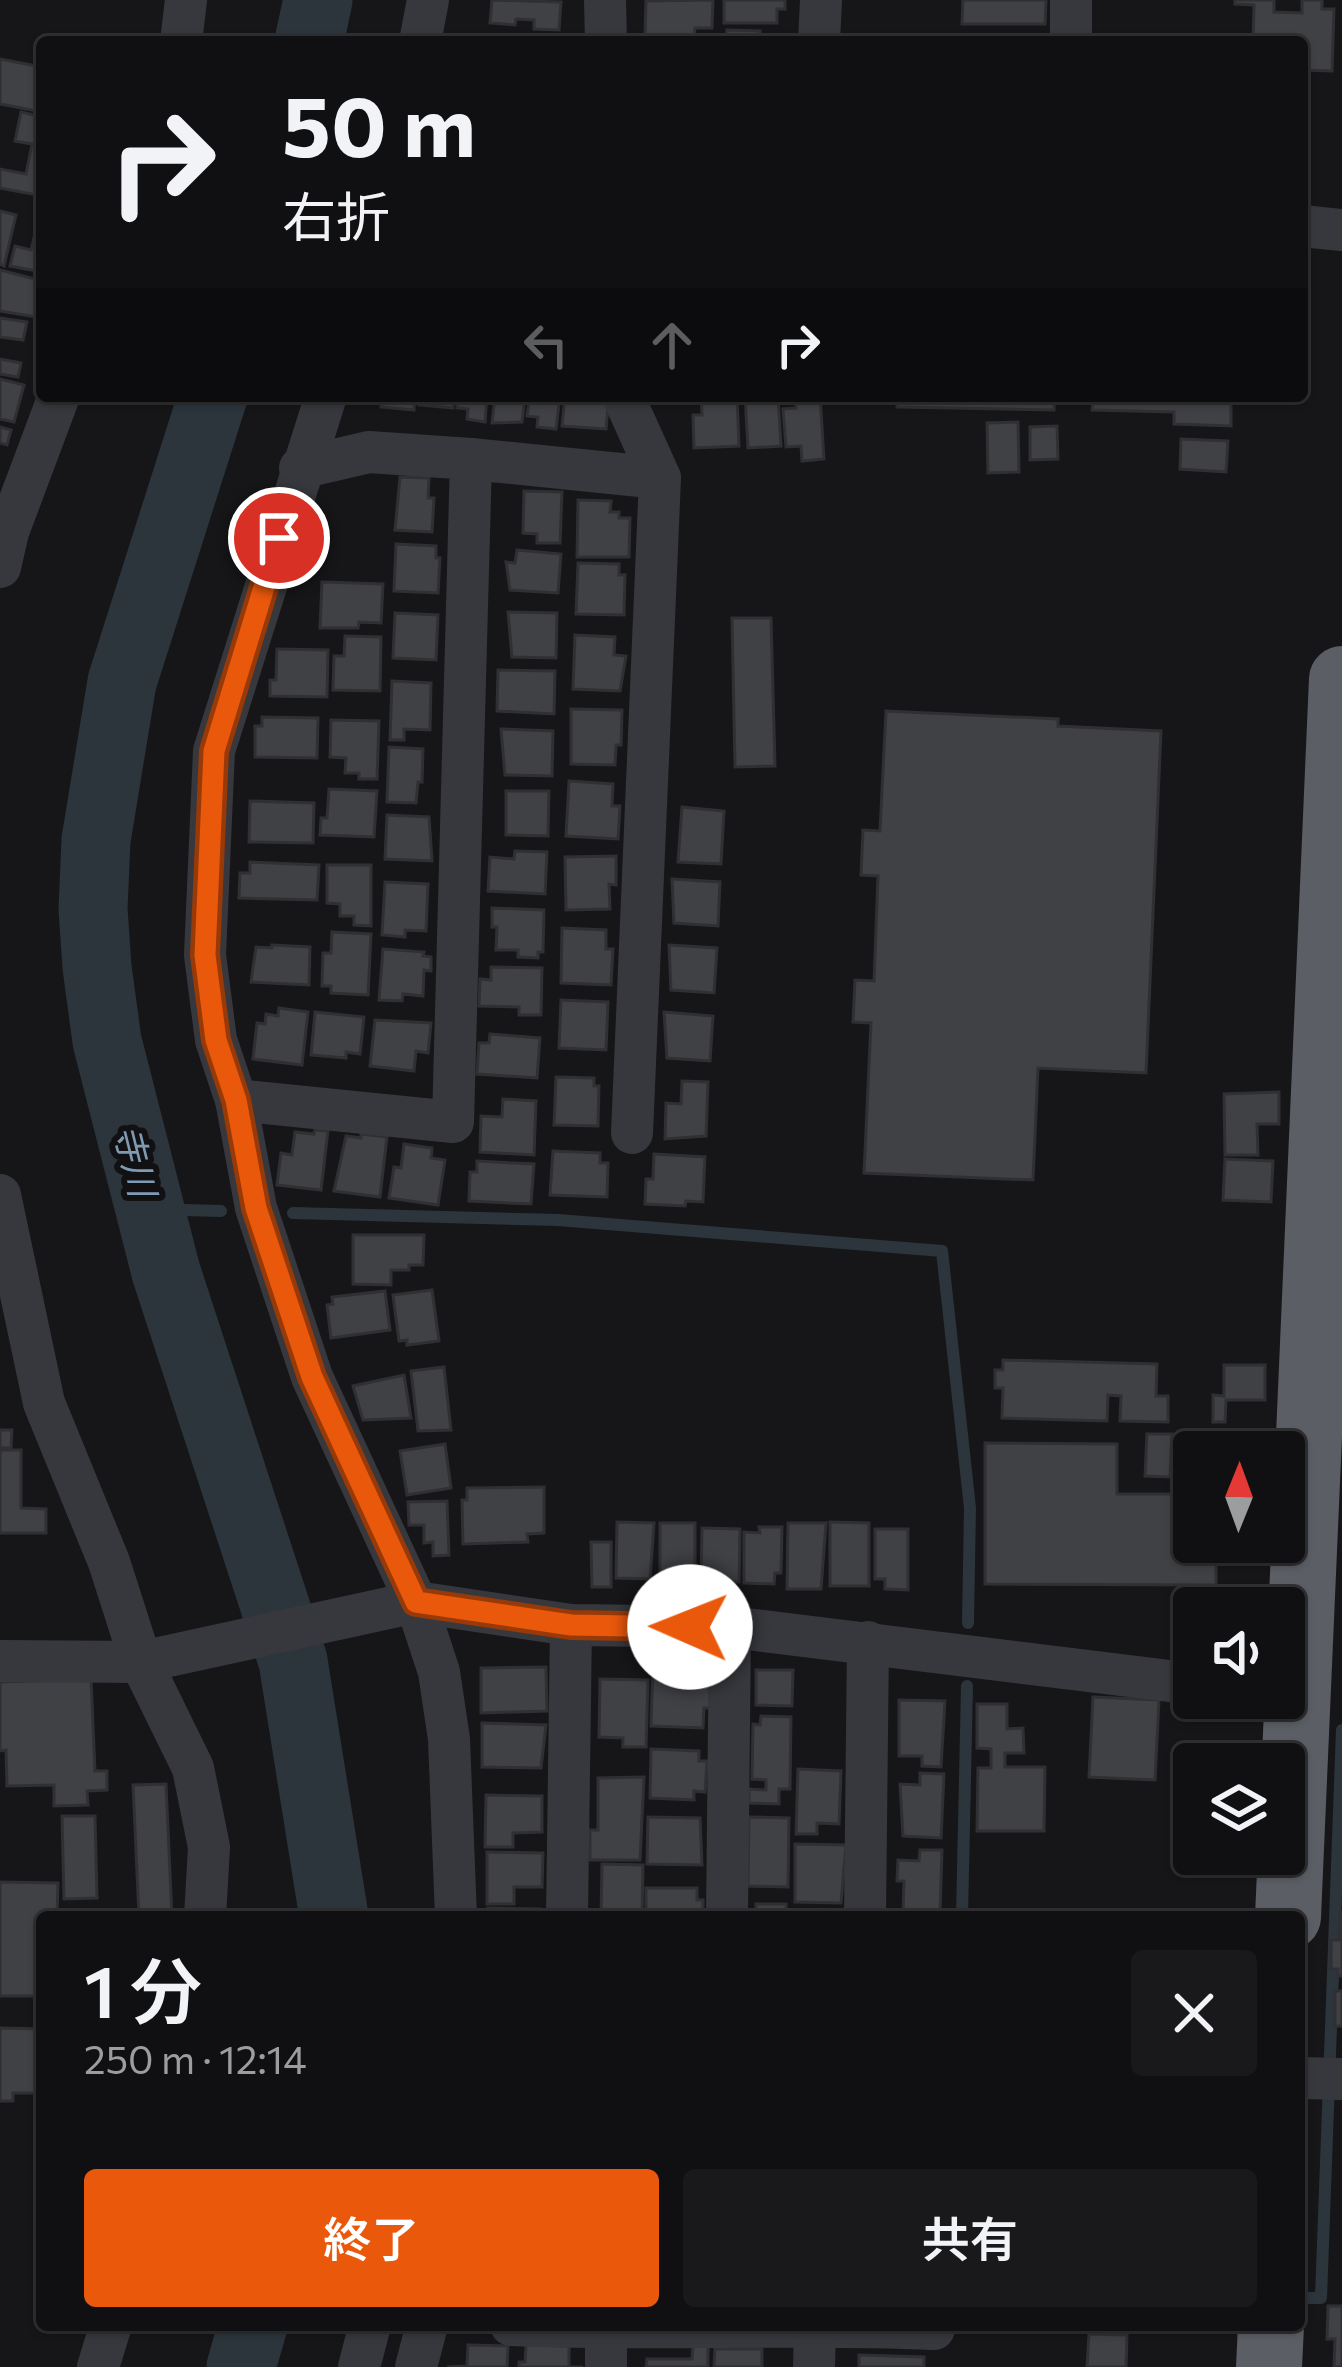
<!DOCTYPE html>
<html lang="ja">
<head>
<meta charset="utf-8">
<style>
  body { margin:0; font-family:Commissioner,"Noto Sans JP",sans-serif; background:#19191b; color:#f1f3f6; height:100vh; display:flex; flex-direction:column; font-size:45px; white-space:nowrap }
  * { box-sizing:border-box; margin:0 }
  p { font-size:39px; color:#9c9d9f }
  .icon { flex:none; width:66px; height:66px; fill:none; stroke:currentColor; stroke-width:2; stroke-linecap:round; stroke-linejoin:round }
  .map { position:relative; flex:1; overflow:hidden }
  .details { position:absolute; left:36px; top:1911px; width:1269px; height:420px; display:flex; flex-direction:column; background:#101012; border-radius:12px; box-shadow:0 3px 9px #0004,0 0 0 3px #303032 }
  .details>* { flex:none }
  .guide { position:absolute; left:36px; top:36px; width:1272px; height:366px; border-radius:12px; box-shadow:0 3px 9px #0004,0 0 0 3px #303032; background:#101012; color:#f1f3f6; overflow:hidden }
  .needle { width:78px; rotate:1deg }
  .controls { position:absolute; left:1173px; top:1431px; display:grid; gap:24px }
  .controls a { display:grid; place-items:center; width:132px; height:132px; border-radius:12px; background:#101012; box-shadow:0 3px 9px #0004,0 0 0 3px #303032; font-size:60px }
  .pin { position:absolute; display:grid; place-items:center; width:102px; height:102px; color:#fff; margin:-51px; border:6px solid #fff; border-radius:50%; box-shadow:0 3px 12px #0007 }
  .me { position:absolute; width:132px; margin:-66px; rotate:271deg; stroke-linejoin:round; filter:drop-shadow(0 0 9px #0008) }
  .turn { display:flex; align-items:center; gap:42px; height:252px; padding:0 48px; font-size:54px }
  .turn .icon { width:156px; height:156px; stroke-width:2.5 }
  .turn b { display:block; font-size:84px; line-height:102px }
  .lanes { display:flex; align-items:center; height:114px; padding:0 48px; background:#0003; justify-content:center; gap:60px; direction:ltr }
  .lanes .off { opacity:.35 }
  .round { display:grid; place-items:center; flex:none; width:126px; height:126px; border-radius:12px; background:#19191b }
  .summary { display:flex; align-items:center; justify-content:space-between; height:204px; padding:0 48px }
  h1 { font-size:72px; font-weight:600; line-height:90px }
  .action { display:flex; gap:24px; margin-top:auto; padding:24px 48px }
  .action a { flex:1; height:138px; border-radius:12px; background:#ea580c; color:#fff; font-size:48px; font-weight:600; line-height:138px; text-align:center }
  .action a+a { background:#19191b; color:#f1f3f6 }
  .map>svg:first-child { display:block }
  .lines { fill:none; stroke-linecap:round; stroke-linejoin:round }
  .stream { stroke:#2c353c; stroke-width:12 }
  .river { stroke:#2c353c; stroke-width:69 }
  .building { fill:#404145; stroke:#303034; stroke-width:3 }
  .minor { stroke:#37383d; stroke-width:42 }
  .trunk { stroke:#5b5e65; stroke-width:66 }
  .route-casing { stroke:#983908; stroke-width:30 }
  .route { stroke:#ea580c; stroke-width:21 }
  .labels { text-anchor:middle; dominant-baseline:central; stroke-width:12; stroke-linejoin:round; paint-order:stroke }
  .water-label { font-size:36px; font-style:italic; fill:#7f9bb3; stroke:#111113 }
</style>
</head>
<body>
<div class="map">
<svg width="1342" height="2367" viewBox="0 0 1342 2367">
  <rect width="100%" height="100%" fill="#161618"/>
  <g class="lines">
    <g class="stream">
      <path d="M148,1209L221,1211"/>
      <path d="M293,1213L558,1220L942,1251L970,1508L968,1623"/>
      <path d="M962,1917L967,1686"/>
      <path d="M1309,2298H1321L1342,1730"/>
    </g>
    <g class="river">
      <path d="M309,42L318,0"/>
      <path d="M213,396L122,682L96,840L93,909L97,967L107,1041L166,1272L293,1661L334,1917"/>
      <path d="M241,2367L253,2325"/>
    </g>
  </g>
  <g class="building">
    <path d="M492,0L561,2L559,30L534,29V20L516,19L515,25L490,23Z"/>
    <path d="M713,0L712,28H695L694,38L645,36L646,1Z"/>
    <path d="M724,0H785V9H777V23H724Z"/>
    <path d="M963,0H1046L1045,24H962Z"/>
    <path d="M1235,0H1274V12L1302,13V0H1322V9H1334L1332,71L1302,70V42H1253L1254,5L1235,4Z"/>
    <path d="M727,30L760,31V42H727Z"/>
    <path d="M0,59L42,67V112L0,104Z"/>
    <path d="M21,112L42,117V196L0,188V169L26,174L32,144L15,141Z"/>
    <path d="M0,211L16,215L4,266L0,264Z"/>
    <path d="M37,225L42,226V272L10,266L15,246L31,250Z"/>
    <path d="M0,270L42,281V318L0,311Z"/>
    <path d="M0,318L27,322L23,340L0,337Z"/>
    <path d="M0,359L21,363L18,377L0,374Z"/>
    <path d="M0,379L24,385L14,422L0,419Z"/>
    <path d="M382,396H415L414,410L381,407Z"/>
    <path d="M419,396H454L453,408L419,405Z"/>
    <path d="M458,396H487L485,422L467,419L468,409L457,408Z"/>
    <path d="M495,396H525L522,422L492,423Z"/>
    <path d="M530,396H560L556,429L537,427L538,417L527,416Z"/>
    <path d="M565,396H609L606,429L562,426Z"/>
    <path d="M701,396H737L739,446L694,448L693,415H702Z"/>
    <path d="M745,396H778L781,446L748,448Z"/>
    <path d="M795,396H820L824,459L802,461L801,446L786,447L783,409L796,408Z"/>
    <path d="M897,396H1054V410L897,407Z"/>
    <path d="M1093,396H1231V426L1174,424V412L1092,410Z"/>
    <path d="M1018,422L1019,472L988,473L987,423Z"/>
    <path d="M1057,426L1058,459L1030,460V427Z"/>
    <path d="M0,427L11,430L7,445L0,443Z"/>
    <path d="M1181,439L1228,441L1226,472L1180,469Z"/>
    <path d="M400,477L429,478L428,498H434L432,532L395,530Z"/>
    <path d="M524,491L562,492L560,543H537V534L523,533Z"/>
    <path d="M578,500L611,501L610,512H619V518H630L629,557H577Z"/>
    <path d="M396,544L436,546V558H440L438,593L394,591Z"/>
    <path d="M517,550L561,554L558,593L510,590L506,562L515,563Z"/>
    <path d="M578,563L619,564V575H625L624,615L576,614Z"/>
    <path d="M322,582L383,584L381,623L359,622L358,628H320Z"/>
    <path d="M508,612L557,613L556,658L512,657Z"/>
    <path d="M395,613L438,615L436,660L393,658Z"/>
    <path d="M732,618H771L775,766L735,767Z"/>
    <path d="M575,635L615,637L614,655L626,656L620,691L573,689Z"/>
    <path d="M345,636L381,637L380,691L333,690L334,656H344Z"/>
    <path d="M277,649L328,650L327,697L270,696V680H276Z"/>
    <path d="M498,670L555,671L554,714L497,711Z"/>
    <path d="M392,681L431,683L430,730L404,729V740H390Z"/>
    <path d="M571,709L622,710L621,745H616L615,765L571,764Z"/>
    <path d="M886,711L1058,719V726L1161,731L1146,1073L1038,1068L1033,1180L864,1173L871,1023L853,1022L855,980L874,981L878,876L861,875L863,830L880,831Z"/>
    <path d="M262,717L318,718L317,758L255,757V726H262Z"/>
    <path d="M331,720L379,721L377,779H359V773H345L346,758L330,757Z"/>
    <path d="M501,729L553,731L552,776L505,775Z"/>
    <path d="M389,747L423,749L422,782H418L416,803L387,802Z"/>
    <path d="M569,781L613,784L612,806H620L618,839L566,836Z"/>
    <path d="M329,789L377,791L374,837L320,835L321,818H327Z"/>
    <path d="M506,791H549L548,836L506,835Z"/>
    <path d="M250,801L314,803L313,843L249,842Z"/>
    <path d="M682,807L724,811L721,864L678,862Z"/>
    <path d="M387,815L429,817L432,861L385,859Z"/>
    <path d="M515,851L547,852L545,894L488,891L490,857L514,859Z"/>
    <path d="M616,856V885L609,884L610,909L566,910L565,857Z"/>
    <path d="M250,862L319,865L317,900L239,898L240,873H250Z"/>
    <path d="M327,865H371V926L354,925V916H340V904L327,903Z"/>
    <path d="M672,879L720,882L718,926L674,923Z"/>
    <path d="M385,882L428,884L426,931L405,930V937L382,935Z"/>
    <path d="M492,908L544,910L543,952H538V958L518,957V950H496L497,927H492Z"/>
    <path d="M562,928L606,930V949H613L611,985L561,983Z"/>
    <path d="M332,932L371,934L368,995L331,993V986H322L323,953H331Z"/>
    <path d="M272,945L310,947L309,985L251,982L256,947L272,948Z"/>
    <path d="M669,945L717,948L714,993L671,990Z"/>
    <path d="M383,949L424,952L423,956L431,957V971L424,970L423,996L403,994L402,1001L379,1000Z"/>
    <path d="M491,967L542,968L541,1015H519V1007L479,1006L480,979L491,980Z"/>
    <path d="M561,1000L608,1002L606,1050L559,1048Z"/>
    <path d="M279,1008L308,1012L302,1065L253,1059L257,1023L265,1024L266,1014L278,1016Z"/>
    <path d="M315,1012L364,1017L360,1054L346,1052V1058L311,1055Z"/>
    <path d="M664,1012L713,1016L710,1061L667,1058Z"/>
    <path d="M375,1020L431,1023L428,1053L416,1051L414,1071L370,1066Z"/>
    <path d="M490,1034L540,1038L537,1078L477,1074L479,1043H489Z"/>
    <path d="M556,1077L594,1078V1086H599L598,1126L554,1125Z"/>
    <path d="M682,1081L708,1082L706,1136L665,1139L666,1103L681,1104Z"/>
    <path d="M1279,1092V1124H1257L1258,1155H1225L1224,1094Z"/>
    <path d="M503,1099L536,1101L534,1155L480,1152L481,1116L502,1117Z"/>
    <path d="M315,1130L328,1131L321,1190L277,1185L281,1153L292,1155L295,1132L314,1134Z"/>
    <path d="M361,1134L387,1137L380,1197L334,1191L346,1136L361,1138Z"/>
    <path d="M404,1144L432,1148L431,1158L445,1160L438,1205L389,1198L394,1167L401,1168Z"/>
    <path d="M553,1151L600,1153V1163H608L607,1197L550,1195Z"/>
    <path d="M654,1154L705,1157L703,1202L686,1201L685,1206L645,1204L646,1179H653Z"/>
    <path d="M1225,1159L1273,1161L1271,1202L1223,1200Z"/>
    <path d="M477,1161L534,1164L531,1204L469,1201L470,1172H477Z"/>
    <path d="M353,1235H424L423,1265H409V1270H391V1285L353,1284Z"/>
    <path d="M432,1290L439,1341L407,1345V1340L399,1341L393,1295Z"/>
    <path d="M385,1291L390,1330L331,1338L327,1305L333,1304L332,1297Z"/>
    <path d="M1003,1360L1157,1364L1156,1396H1168V1422L1120,1421L1121,1396L1108,1395L1107,1421L1002,1418L1003,1388H995V1370H1003Z"/>
    <path d="M1224,1365H1265V1400H1226L1225,1422H1213V1395L1224,1396Z"/>
    <path d="M444,1367L451,1430L418,1431L411,1371Z"/>
    <path d="M404,1375L411,1418L363,1420L353,1386Z"/>
    <path d="M0,1430H12L11,1448H0Z"/>
    <path d="M1185,1433L1243,1434L1242,1452H1194V1480H1189L1190,1443H1185Z"/>
    <path d="M1147,1434H1172L1170,1477L1145,1476Z"/>
    <path d="M985,1443L1117,1444V1494H1194V1542H1235V1549H1216V1585L985,1584Z"/>
    <path d="M445,1444L451,1488L407,1495L400,1451Z"/>
    <path d="M0,1450H21V1508L46,1509V1533H0Z"/>
    <path d="M544,1487V1533L527,1534L528,1542L463,1544L462,1500H467V1488Z"/>
    <path d="M447,1501L449,1555L433,1556V1542L424,1543V1525H409L408,1502Z"/>
    <path d="M617,1522L654,1523L650,1579L616,1578Z"/>
    <path d="M830,1522L869,1523V1586H830Z"/>
    <rect x="660" y="1523" width="35" height="53"/>
    <path d="M788,1523H826L821,1589H787Z"/>
    <path d="M759,1527H782L781,1573H775L774,1584L744,1583V1532L760,1533Z"/>
    <path d="M702,1528L740,1529L739,1582L701,1581Z"/>
    <path d="M875,1529H908V1590L885,1589V1579H875Z"/>
    <path d="M591,1542H611V1587H592Z"/>
    <path d="M653,1666L704,1667L703,1684L710,1685V1708H704L703,1728L651,1726Z"/>
    <path d="M546,1667L547,1711L481,1713V1668Z"/>
    <path d="M756,1670H793L792,1706L756,1705Z"/>
    <path d="M91,1679L95,1771H107V1790L87,1791L88,1805L54,1806V1785L7,1786L6,1750L0,1751V1682Z"/>
    <path d="M600,1679L648,1680L646,1747H623V1738L599,1737Z"/>
    <path d="M1093,1697L1159,1700L1155,1780L1089,1777Z"/>
    <path d="M899,1700L945,1701L941,1767L922,1766V1756H899Z"/>
    <path d="M977,1704H1007V1729L1023,1728L1024,1753H1005V1767H1045L1044,1831H977L978,1768H991V1749L977,1748Z"/>
    <path d="M761,1716L791,1717L790,1789H779V1804L749,1803V1789L766,1790V1780L752,1779L753,1724L760,1725Z"/>
    <path d="M482,1723L546,1725L541,1768L482,1767Z"/>
    <path d="M651,1749L699,1751V1761H707L705,1792L694,1791V1800L650,1798Z"/>
    <path d="M798,1769L841,1771L839,1824L817,1823V1834H796Z"/>
    <path d="M920,1773L944,1774L941,1838L903,1836L900,1784L920,1785Z"/>
    <path d="M644,1777L640,1860H590V1830H598V1778Z"/>
    <path d="M166,1784L172,1917H139L133,1785Z"/>
    <path d="M486,1795L542,1796V1832L513,1833V1847H485Z"/>
    <path d="M62,1816H95L97,1898L64,1899Z"/>
    <path d="M648,1817L700,1818L702,1865L647,1864Z"/>
    <path d="M749,1817L789,1818L788,1887L748,1886Z"/>
    <path d="M795,1844L846,1845L841,1903L795,1902Z"/>
    <path d="M920,1850H942L940,1914L903,1913L904,1881H897L898,1860L919,1861Z"/>
    <path d="M487,1852L543,1853L542,1887H514V1904H487Z"/>
    <path d="M602,1864L643,1865L642,1917H601Z"/>
    <path d="M0,1882L58,1883L57,1917H42V1930H36V1969H42V1996H0Z"/>
    <path d="M646,1888H697V1900H703V1917H646Z"/>
    <rect x="756" y="1904" width="30" height="13"/>
    <path d="M488,1908L540,1909V1917H488Z"/>
    <path d="M1340,1912H1342V1976H1338V1969H1331V1940H1339Z"/>
    <rect x="1335" y="1991" width="7" height="35"/>
    <path d="M0,2028L42,2029V2093H13V2101H0Z"/>
    <path d="M1328,2306H1342V2367H1334L1335,2339H1327Z"/>
    <path d="M1089,2334L1127,2335L1126,2367H1087Z"/>
    <path d="M468,2345L508,2346L507,2367H447L467,2366Z"/>
    <path d="M526,2345L569,2346V2367H583H519V2362H525Z"/>
    <path d="M693,2346H708V2367H646L647,2359H692Z"/>
    <path d="M715,2349H762V2367H714Z"/>
    <path d="M859,2355L924,2357V2367H859Z"/>
  </g>
  <g class="lines">
    <g class="minor">
      <path d="M605,0L606,42"/>
      <path d="M181,42L186,0"/>
      <path d="M420,42L428,0"/>
      <path d="M819,42L821,0"/>
      <path d="M1071,42V0"/>
      <path d="M1302,226L1342,230"/>
      <path d="M326,396L214,751L205,955L216,1040L236,1100L256,1208L312,1377L416,1602L439,1672L449,1739L456,1917"/>
      <path d="M623,396L660,478L632,1133"/>
      <path d="M471,459L660,478"/>
      <path d="M0,567L8,532L59,396"/>
      <path d="M236,1100L453,1122L471,459L369,452L300,468"/>
      <path d="M0,1195L44,1403L109,1562L141,1662L193,1768L209,1847L205,1917"/>
      <path d="M0,1661L141,1662L416,1602L571,1625L730,1627L1194,1684"/>
      <path d="M567,1917L571,1625"/>
      <path d="M727,1917L730,1627"/>
      <path d="M865,1917L868,1642"/>
      <path d="M1299,2078L1342,2079"/>
      <path d="M511,2325C652,2331 793,2323 934,2329"/>
      <path d="M98,2367L111,2325"/>
      <path d="M359,2367L370,2325"/>
      <path d="M416,2367L427,2325"/>
      <path d="M606,2367V2330"/>
      <path d="M814,2367L815,2326"/>
    </g>
    <g class="trunk">
      <path d="M1288,1917L1342,679"/>
      <path d="M1269,2367L1271,2325"/>
    </g>
  </g>
  <g class="lines">
    <defs>
      <path id="route" d="M279,538L214,751L205,955L216,1040L236,1100L256,1208L312,1377L416,1602L571,1625L690,1627"/>
    </defs>
    <use href="#route" class="route-casing"/>
    <use href="#route" class="route"/>
  </g>
  <g class="labels">
    <g class="water-label">
      <text transform="translate(137 1160) rotate(76)">寺川</text>
    </g>
  </g>
</svg>
<div class="controls">
<a><svg class="needle" viewBox="-14 -14 28 28"><path d="M0-13l5 13h-10z" fill="#e53935"/><path d="M0 13l5-13h-10z" fill="#9c9d9f"/></svg></a>
<a><svg class="icon" aria-label="sound" viewBox="0 0 24 24"><path d="M4 9h4l5-4v14l-5-4H4zM17 9q2 3 0 6"/></svg></a>
<a><svg class="icon" aria-label="layers" viewBox="0 0 24 24"><path d="M12 4l9 5-9 5-9-5zM3 14l9 5 9-5"/></svg></a>
</div>
<div class="pin" style="left:279px;top:538px;background:#d93025"><svg class="icon" aria-label="arrive" viewBox="0 0 24 24"><path d="M6 21V4h12l-3 4 3 4H6"/></svg></div>
<svg class="me" style="left:690px;top:1627px" viewBox="-20 -20 40 40"><circle r="19" fill="#fff"/><path d="M0-13L10 11 0 6-10 11z" fill="#ea580c"/></svg>
<div class="guide">
<div class="turn"><svg class="icon" aria-label="right" viewBox="0 0 24 24"><path d="M7 20v-9h11M14 6l5 5-5 5"/></svg><div><b>50 m</b>右折</div></div>
<div class="lanes"><svg class="icon off" aria-label="left" viewBox="0 0 24 24"><path d="M17 20v-9H6M10 6l-5 5 5 5"/></svg><svg class="icon off" aria-label="ahead" viewBox="0 0 24 24"><path d="M12 20V5M6 11l6-6 6 6"/></svg><svg class="icon" aria-label="right" viewBox="0 0 24 24"><path d="M7 20v-9h11M14 6l5 5-5 5"/></svg></div>
</div>
<section class="details">
<div class="summary"><div><h1>1 分</h1><p>250 m · 12:14</p></div><a class="round"><svg class="icon" aria-label="close" viewBox="0 0 24 24"><path d="M6 6l12 12M18 6L6 18"/></svg></a></div>
<div class="action"><a>終了</a><a>共有</a></div>
</section>
</div>
</body>
</html>
